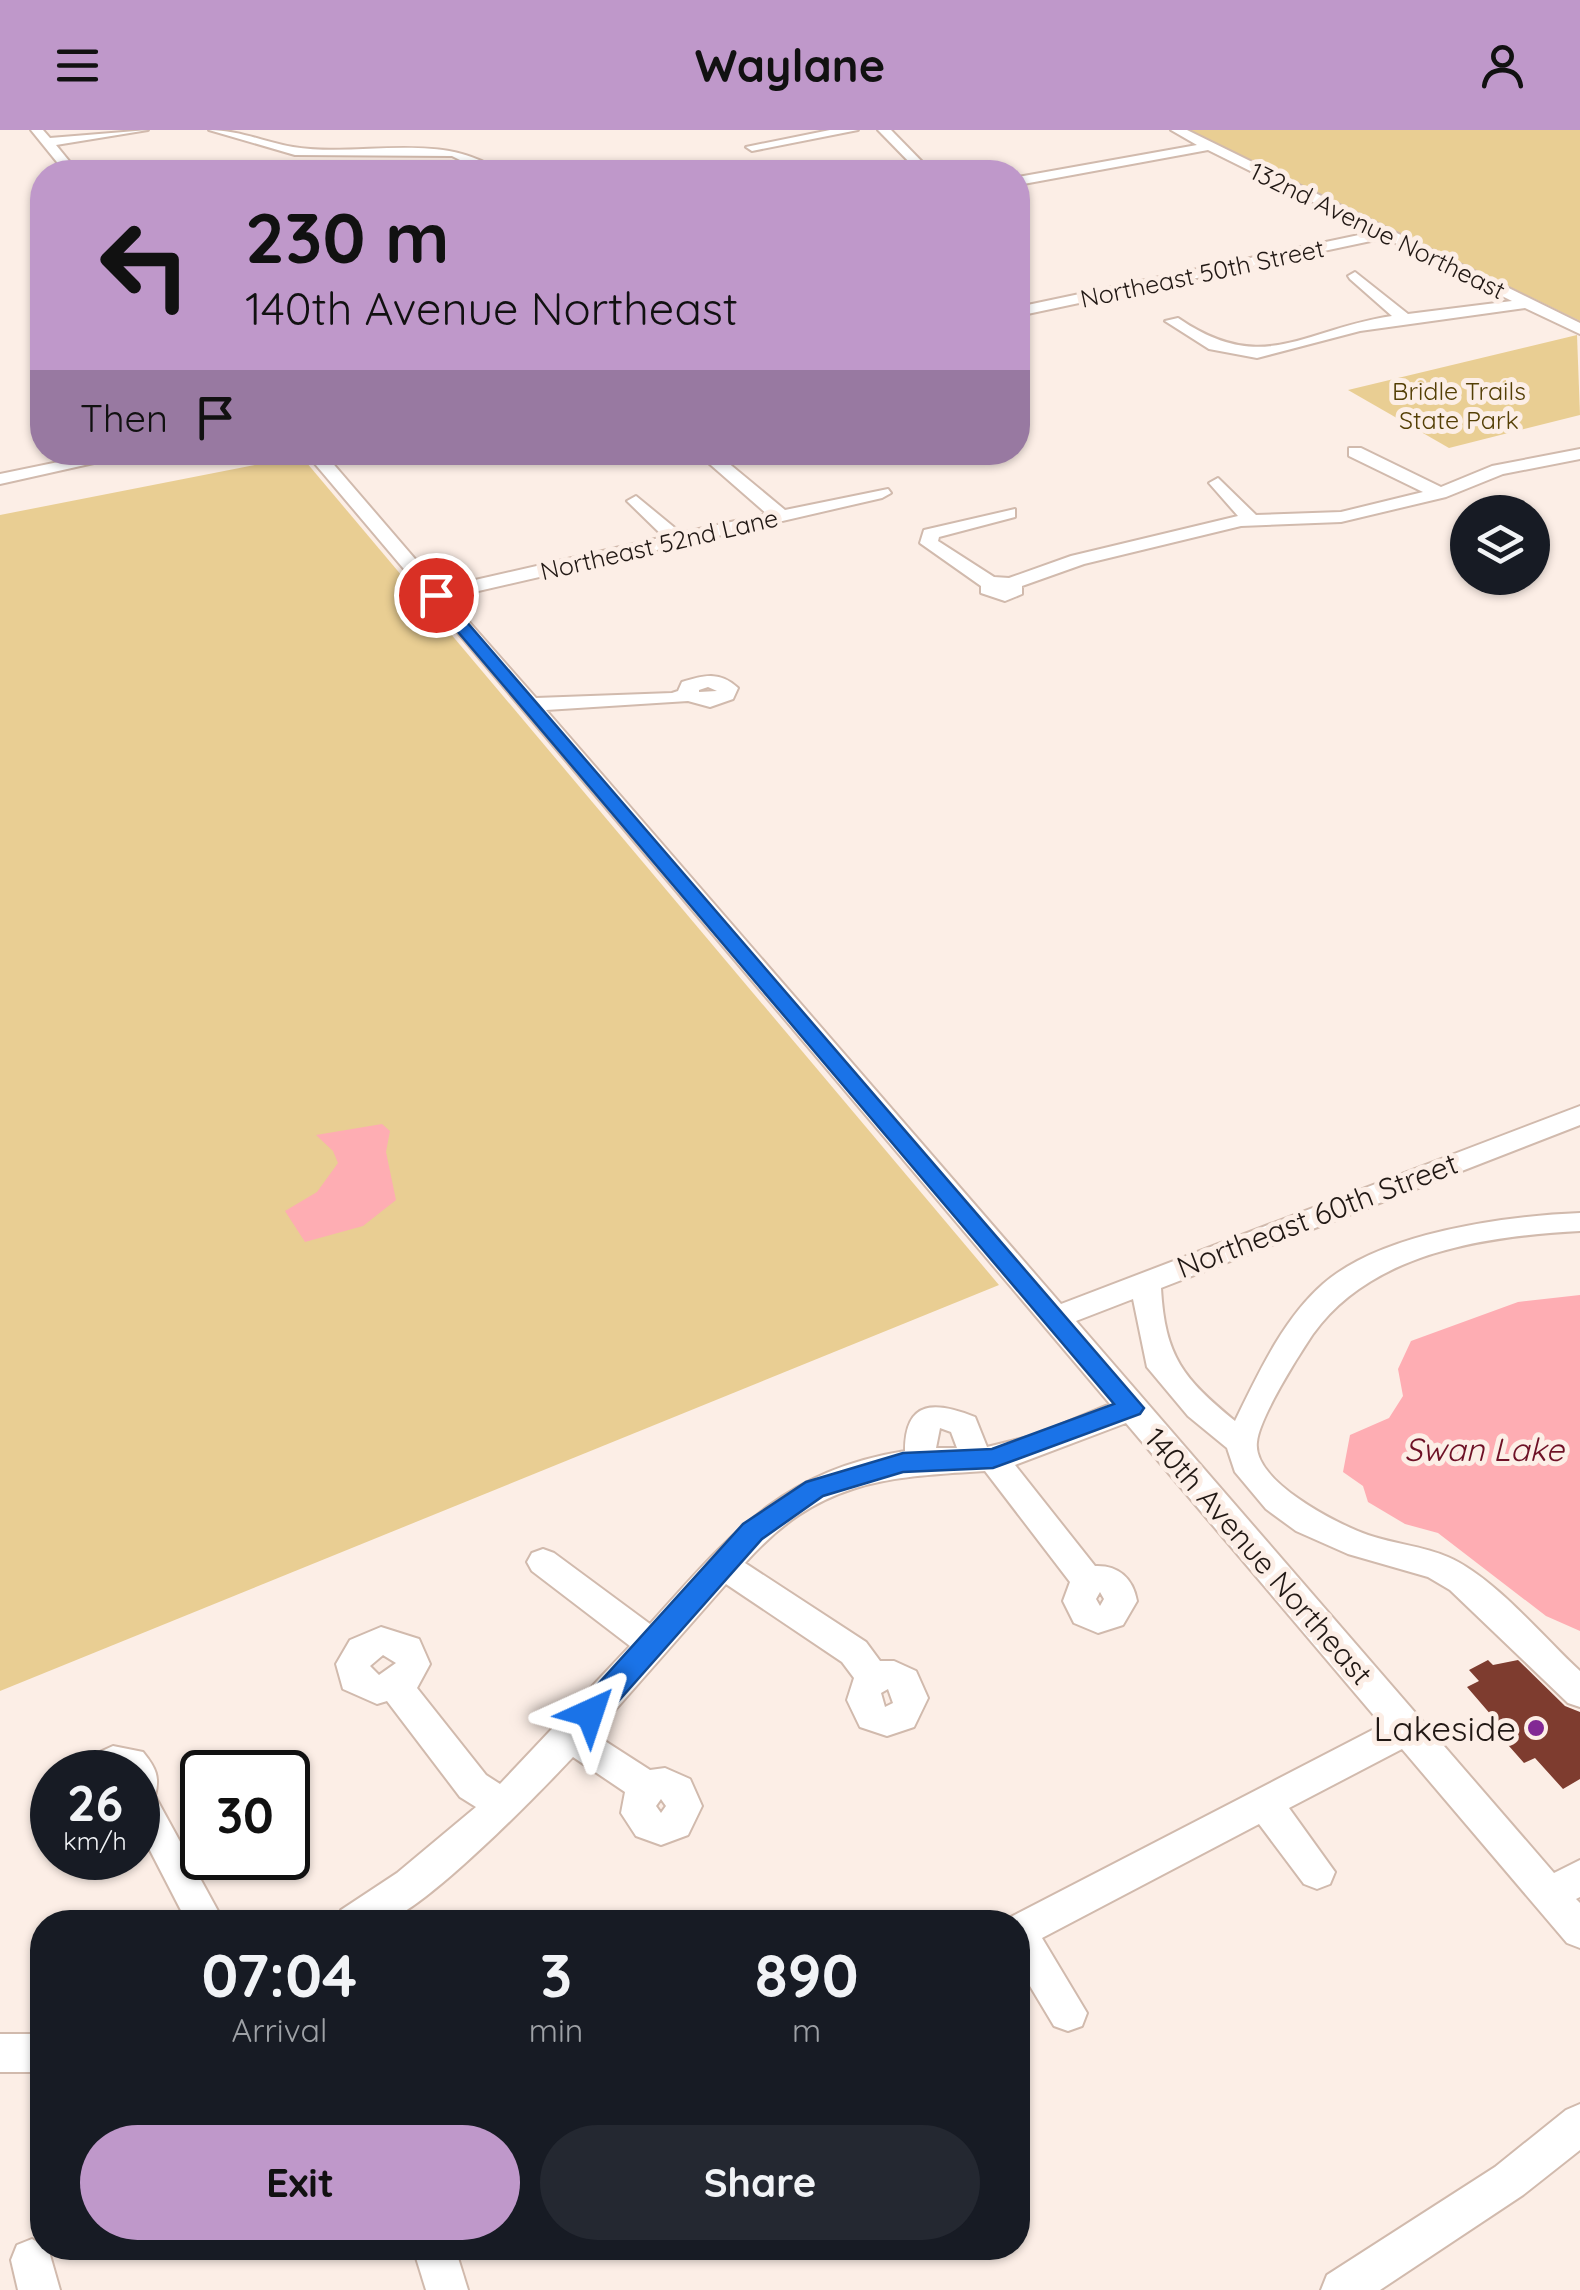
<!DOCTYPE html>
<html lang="en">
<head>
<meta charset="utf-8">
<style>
  body { margin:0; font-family:Quicksand,sans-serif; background:#242831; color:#f1f3f6; height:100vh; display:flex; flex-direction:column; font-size:38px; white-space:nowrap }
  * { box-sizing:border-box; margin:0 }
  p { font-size:32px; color:#9ea1a6 }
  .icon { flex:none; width:55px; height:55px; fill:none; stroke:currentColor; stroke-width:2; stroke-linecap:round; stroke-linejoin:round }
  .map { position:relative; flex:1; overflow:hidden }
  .details { position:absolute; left:30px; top:1780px; width:1000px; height:350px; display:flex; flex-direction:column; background:#171b24; border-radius:40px; box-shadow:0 2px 8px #0004 }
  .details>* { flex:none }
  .banner { position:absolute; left:30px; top:30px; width:1000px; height:305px; border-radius:40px; box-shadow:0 2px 8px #0004; background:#bf98ca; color:#111; overflow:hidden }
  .tools { position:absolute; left:1450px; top:365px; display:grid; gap:20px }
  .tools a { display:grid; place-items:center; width:100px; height:100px; border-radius:50%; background:#171b24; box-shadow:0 2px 8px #0004; font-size:50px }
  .speed { position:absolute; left:30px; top:1620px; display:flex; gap:20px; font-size:50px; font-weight:700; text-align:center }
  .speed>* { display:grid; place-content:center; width:130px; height:130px; border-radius:50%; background:#171b24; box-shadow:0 2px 8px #0004; line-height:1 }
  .speed small { font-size:25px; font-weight:400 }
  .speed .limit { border:5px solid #111; border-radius:15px; background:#fff; color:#111 }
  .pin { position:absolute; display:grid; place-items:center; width:85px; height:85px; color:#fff; margin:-42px; border:5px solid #fff; border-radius:50%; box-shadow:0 2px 10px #0007 }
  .me { position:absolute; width:110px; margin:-55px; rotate:42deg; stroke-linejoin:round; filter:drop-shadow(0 0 8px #0008) }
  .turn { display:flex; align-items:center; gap:35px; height:210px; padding:0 50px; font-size:45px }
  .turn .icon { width:130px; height:130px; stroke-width:2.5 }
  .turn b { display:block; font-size:70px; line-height:85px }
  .then { display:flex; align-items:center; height:95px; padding:0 50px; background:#0003; gap:20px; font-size:38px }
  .eta { display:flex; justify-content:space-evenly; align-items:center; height:170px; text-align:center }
  .eta b { font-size:60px; font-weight:700; line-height:70px }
  .cta { display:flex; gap:20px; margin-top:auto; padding:20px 50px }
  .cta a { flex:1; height:115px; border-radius:60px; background:#bf98ca; color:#111; font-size:40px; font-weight:700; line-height:115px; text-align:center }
  .cta a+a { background:#242831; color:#f1f3f6 }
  header { display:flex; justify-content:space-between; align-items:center; height:130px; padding:0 50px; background:#bf98ca; color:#111; font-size:45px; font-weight:700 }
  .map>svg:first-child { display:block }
  .green { fill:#e9ce93 }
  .water { fill:#feadb3 }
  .building { fill:#7e3c2f }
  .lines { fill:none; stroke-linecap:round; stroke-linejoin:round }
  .minor-casing { stroke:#d1baad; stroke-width:4 }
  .minor { fill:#fff; fill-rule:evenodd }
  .route { fill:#1a73e8; stroke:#114b97; stroke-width:2.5 }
  .poi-dot { fill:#822894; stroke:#fceee6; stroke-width:4 }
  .labels { text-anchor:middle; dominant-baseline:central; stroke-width:10; stroke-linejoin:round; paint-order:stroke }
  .far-street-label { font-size:25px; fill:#211814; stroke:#fceee6 }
  .far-park-label { font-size:25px; fill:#543f05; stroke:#fceee6 }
  .street-label { font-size:30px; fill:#211814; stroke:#fceee6 }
  .water-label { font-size:32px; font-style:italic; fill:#6e1126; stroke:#fceee6 }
  .near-poi-label { font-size:35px; fill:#211814; stroke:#fceee6; text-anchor:end }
</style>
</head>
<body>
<header><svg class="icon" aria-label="menu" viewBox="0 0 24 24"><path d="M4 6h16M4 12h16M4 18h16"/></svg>Waylane<svg class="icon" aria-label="person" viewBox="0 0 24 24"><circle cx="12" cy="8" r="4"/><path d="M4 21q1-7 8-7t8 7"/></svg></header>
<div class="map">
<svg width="1580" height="2160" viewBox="0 0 1580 2160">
  <rect width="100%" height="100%" fill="#fceee6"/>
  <g class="green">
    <path d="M1187,0H1580V191L1214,13Z"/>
    <path d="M1577,205L1580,285L1449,318L1348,260Z"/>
    <path d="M301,326L999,1155L0,1561V385Z"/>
  </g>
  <g class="water">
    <path d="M382,994L390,1001L386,1022L396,1070L363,1096L305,1112L285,1081L317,1062L338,1033L333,1021L316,1005Z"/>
    <path d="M1580,1165V1501L1546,1486L1438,1403L1405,1394L1368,1372L1363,1356L1343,1342L1350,1305L1389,1288L1403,1266L1398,1239L1411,1211L1518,1172Z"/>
  </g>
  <path class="building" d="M1488,1530L1493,1535L1518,1530L1565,1576L1580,1582V1649L1563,1659L1535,1628L1524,1633L1486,1590L1492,1586L1467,1557L1479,1551L1469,1540Z"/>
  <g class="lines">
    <defs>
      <g id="minor">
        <path d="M31,0H43L50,8L148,0L56,15L78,42H65Z"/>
        <path d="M209,0C239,0 264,12 293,17C360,28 443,0 500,42H484L452,26L295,25Z"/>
        <path d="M830,0H858L752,21L746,17Z"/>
        <path d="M878,0H891L932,42H919Z"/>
        <path d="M1171,0H1187L1580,193V204L1525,178L1360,201L1257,228L1209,219L1165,191L1178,188C1264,247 1303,199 1392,186L1350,149L1348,146L1355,142L1408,184L1512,171L1385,108L1018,186V177L1373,102L1208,20L1018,55V47L1197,15Z"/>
        <path d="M1349,318H1361L1441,357L1492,336L1580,319V329L1503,344L1446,367L1341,392L1241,396L1084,434L1022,456V464L1005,471L981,463V456L920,413L924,400L1015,379V387L939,407L938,411L994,447L1009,448L1071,426L1238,386L1209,353L1218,348L1256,385L1341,382L1423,362L1349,326Z"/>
        <path d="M107,322H143L0,354V344Z"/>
        <path d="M214,322H273L242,332Z"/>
        <path d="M305,322H323L440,458L664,407L627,371L636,366L681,403L767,384L696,322H715L785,380L888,359L891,363L882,368L448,468L536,568L672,563L678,561L682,552C704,545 720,541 738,558L733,569L710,577L688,571L546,580L1061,1174L1580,976V995L1161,1158C1165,1227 1183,1248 1235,1291C1258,1244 1283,1189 1323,1154C1381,1103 1504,1086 1580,1083V1101C1486,1106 1372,1122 1313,1204C1299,1225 1259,1288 1257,1312C1252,1351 1337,1394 1368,1405C1394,1414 1423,1416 1448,1427C1494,1447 1543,1507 1580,1541V1577L1568,1573L1450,1460L1428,1447L1348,1424L1296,1401L1266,1379L1235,1342L1227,1318L1188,1286L1147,1237L1133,1169L1076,1191L1554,1743L1580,1730V1767L1576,1769L1580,1773V1818L1567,1813L1402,1619L1289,1678L1335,1742L1330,1754L1317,1759L1304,1754L1259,1694L1042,1808L1087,1883L1082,1896L1068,1901L1054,1896L1018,1836V1792L1005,1790L1382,1595L1126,1293L1015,1335L1095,1436C1118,1435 1133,1448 1137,1471L1123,1495L1098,1503L1074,1493L1063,1471L1070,1452L985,1341C883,1347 818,1351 745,1433L866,1512L880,1531H894L916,1541L928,1568L914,1597L887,1606L860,1597L847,1570L854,1548L842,1532L726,1454L594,1604L650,1640L665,1638L690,1649L702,1676L688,1705L661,1715L636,1706L621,1683L625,1662L573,1627C541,1661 421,1785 382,1792C368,1795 350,1792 336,1792L341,1780L397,1743L476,1677L460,1667L387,1571L377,1574L343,1559L336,1534L350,1510L381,1497L419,1509L430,1534L417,1558L486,1645L500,1654L630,1516L532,1441L527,1432L532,1423L543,1419L554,1423L650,1494C729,1406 781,1341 905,1321C905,1268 937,1272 975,1287L987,1317L1036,1305L1110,1274ZM708,557L717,561L699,562V560ZM940,1298L951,1302L957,1318H936ZM1100,1462L1104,1469L1100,1476L1096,1469ZM383,1525L396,1533L379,1545L370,1536ZM888,1559L893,1573L885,1577L881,1563ZM661,1669L666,1676L661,1683L656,1676Z"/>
        <path d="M113,1616L143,1622C156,1638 160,1647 155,1666L224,1792H187L138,1697V1642H75L80,1631Z"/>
        <rect x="0" y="1904" width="42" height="38"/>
        <path d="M1580,1974V2020L1523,2065L1380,2160H1321L1327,2145L1495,2037L1566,1980Z"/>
        <path d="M32,2109L48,2118L60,2160H18L11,2130L17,2115Z"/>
        <path d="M413,2118H455L468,2160H426Z"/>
      </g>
    </defs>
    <use href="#minor" class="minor-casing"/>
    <use href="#minor" class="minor"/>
  </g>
  <path class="route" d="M430,462H441L1144,1278L1140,1284L993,1338L903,1342L823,1366L762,1409L600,1592L590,1595L580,1592L576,1583L580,1574L743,1394L806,1352L903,1323L992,1319L1114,1274L430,469Z"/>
  <circle class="poi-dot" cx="1536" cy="1598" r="10"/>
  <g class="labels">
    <g class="far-street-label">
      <text transform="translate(1378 100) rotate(26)">132nd Avenue Northeast</text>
      <text transform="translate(1202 143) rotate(-12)">Northeast 50th Street</text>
      <text transform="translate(659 414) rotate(-13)">Northeast 52nd Lane</text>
    </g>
    <g class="far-park-label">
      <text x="1459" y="260">Bridle Trails<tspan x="1459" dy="29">State Park</tspan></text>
    </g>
    <g class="street-label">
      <text transform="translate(1317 1085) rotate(-21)">Northeast 60th Street</text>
      <text transform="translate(1259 1426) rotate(49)">140th Avenue Northeast</text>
    </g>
    <g class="water-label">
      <text x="1484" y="1319">Swan Lake</text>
    </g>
    <g class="near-poi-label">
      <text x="1516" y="1598">Lakeside</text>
    </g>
  </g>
</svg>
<div class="tools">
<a><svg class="icon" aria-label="layers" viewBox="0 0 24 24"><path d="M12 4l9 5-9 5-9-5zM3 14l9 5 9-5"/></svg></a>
</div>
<div class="speed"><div>26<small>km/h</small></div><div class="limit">30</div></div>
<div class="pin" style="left:436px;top:465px;background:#d93025"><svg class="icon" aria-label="arrive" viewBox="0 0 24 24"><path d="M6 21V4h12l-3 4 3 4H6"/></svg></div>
<svg class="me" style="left:590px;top:1583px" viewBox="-20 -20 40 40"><path d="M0-17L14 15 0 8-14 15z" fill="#1a73e8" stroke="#fff" stroke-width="4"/></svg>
<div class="banner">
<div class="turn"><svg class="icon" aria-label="left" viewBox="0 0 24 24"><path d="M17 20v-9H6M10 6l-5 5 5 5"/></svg><div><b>230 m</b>140th Avenue Northeast</div></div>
<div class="then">Then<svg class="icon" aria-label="arrive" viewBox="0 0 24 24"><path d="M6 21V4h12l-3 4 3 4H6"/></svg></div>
</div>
<section class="details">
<div class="eta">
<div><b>07:04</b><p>Arrival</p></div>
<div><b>3</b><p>min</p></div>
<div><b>890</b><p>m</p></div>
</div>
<div class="cta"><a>Exit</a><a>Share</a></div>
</section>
</div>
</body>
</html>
